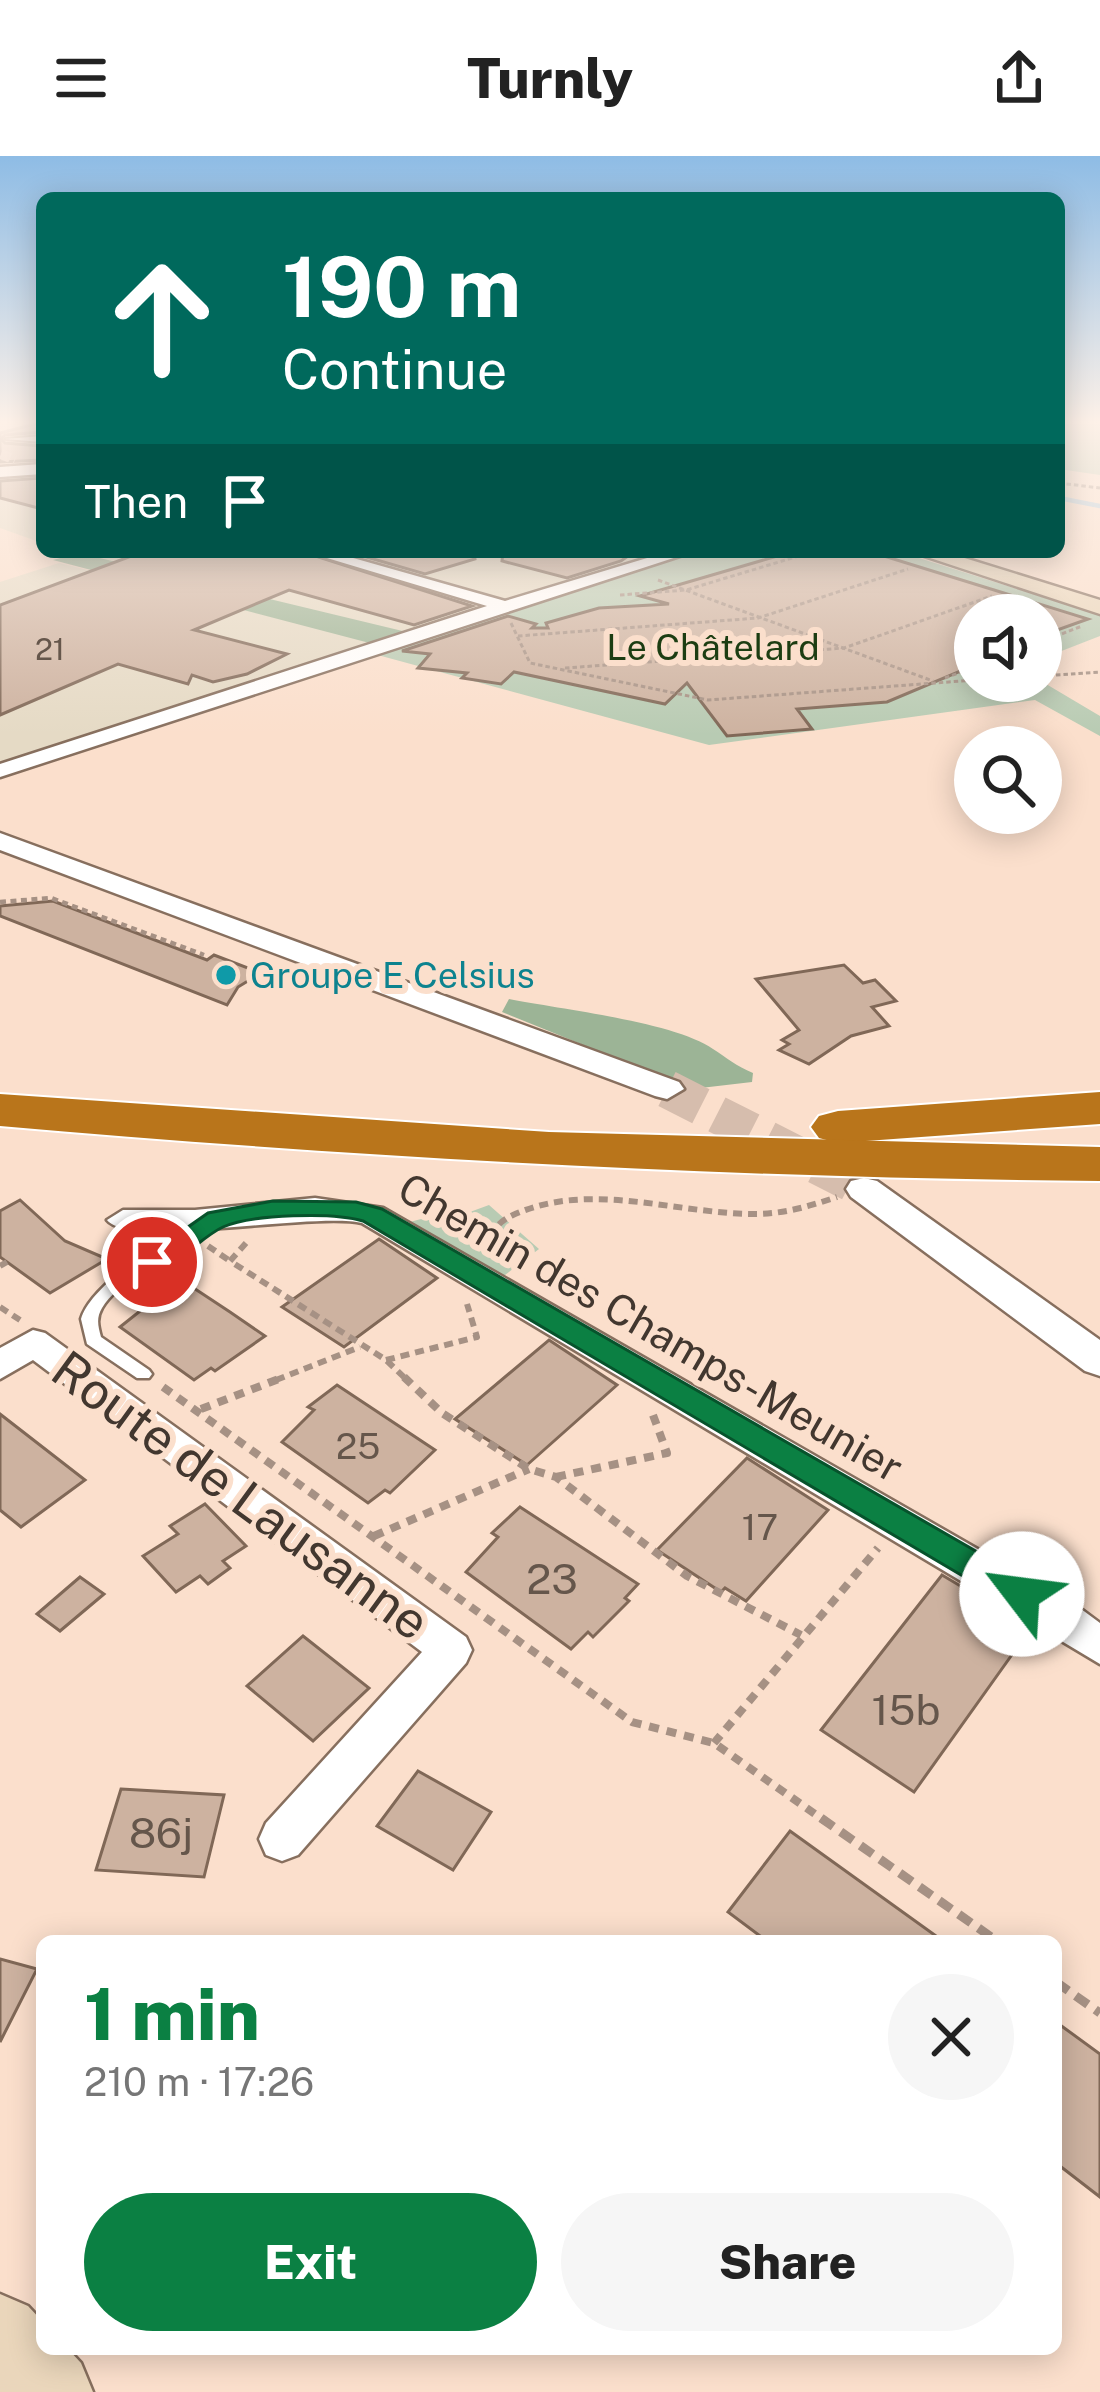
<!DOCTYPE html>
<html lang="en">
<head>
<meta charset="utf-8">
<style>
  body { margin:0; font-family:"Public Sans",sans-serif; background:#f6f6f6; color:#222; height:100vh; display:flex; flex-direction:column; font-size:45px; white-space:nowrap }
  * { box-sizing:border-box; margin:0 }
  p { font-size:39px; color:#767676 }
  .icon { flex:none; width:66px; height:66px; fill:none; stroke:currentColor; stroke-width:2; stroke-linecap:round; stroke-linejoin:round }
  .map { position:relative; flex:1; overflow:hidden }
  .drawer { position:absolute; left:36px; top:1779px; width:1026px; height:420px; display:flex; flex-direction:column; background:#fff; border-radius:18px; box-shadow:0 6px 30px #0003 }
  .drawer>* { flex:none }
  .guide { position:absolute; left:36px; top:36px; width:1029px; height:366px; border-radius:18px; box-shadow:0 6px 30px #0003; background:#00695c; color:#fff; overflow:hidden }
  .tools { position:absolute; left:954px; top:438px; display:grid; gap:24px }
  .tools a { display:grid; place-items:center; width:108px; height:108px; border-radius:50%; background:#fff; box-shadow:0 6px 30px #0003; font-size:60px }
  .pin { position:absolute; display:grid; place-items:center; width:102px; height:102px; color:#fff; margin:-51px; border:6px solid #fff; border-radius:50%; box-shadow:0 3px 12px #0007 }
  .me { position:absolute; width:132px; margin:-66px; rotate:300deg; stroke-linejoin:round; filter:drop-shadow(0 0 9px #0008) }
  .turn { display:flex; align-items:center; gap:42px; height:252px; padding:0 48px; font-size:54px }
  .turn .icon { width:156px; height:156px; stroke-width:2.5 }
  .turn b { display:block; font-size:84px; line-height:102px }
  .then { display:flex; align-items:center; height:114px; padding:0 48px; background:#0003; gap:24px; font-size:45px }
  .round { display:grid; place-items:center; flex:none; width:126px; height:126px; border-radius:63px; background:#f6f6f6 }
  .head { display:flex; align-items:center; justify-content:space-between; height:204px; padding:0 48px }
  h1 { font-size:72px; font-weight:800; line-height:90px; color:#0b8043 }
  .cta { display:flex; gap:24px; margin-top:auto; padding:24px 48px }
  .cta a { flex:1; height:138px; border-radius:72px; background:#0b8043; color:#fff; font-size:48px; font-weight:800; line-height:138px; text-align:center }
  .cta a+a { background:#f6f6f6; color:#222 }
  header { display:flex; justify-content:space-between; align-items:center; height:156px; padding:0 48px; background:#fff; font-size:54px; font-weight:800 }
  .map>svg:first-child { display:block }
  .industrial { fill:#e5dac5 }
  .green { fill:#b8cbb3 }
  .forest { fill:#9cb496 }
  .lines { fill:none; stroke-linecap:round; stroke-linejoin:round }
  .stream { stroke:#a7c9e0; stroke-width:4.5 }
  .building { fill:#cdb2a0; stroke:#806857; stroke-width:3 }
  .pedestrian-tunnel { stroke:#d6bdad; stroke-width:10; stroke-dasharray:10 4.5; stroke-linecap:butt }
  .tertiary-tunnel { stroke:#d6bdad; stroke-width:38; stroke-dasharray:38 18; stroke-linecap:butt }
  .service-casing { stroke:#876f5e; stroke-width:5 }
  .pedestrian-casing { stroke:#876f5e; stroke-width:4 }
  .minor-casing { stroke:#876f5e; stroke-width:5 }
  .tertiary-casing { stroke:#876f5e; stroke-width:5 }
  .secondary-casing { stroke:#876f5e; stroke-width:5 }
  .motorway-casing { stroke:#fff; stroke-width:4 }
  .path-far4 { stroke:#a69184; stroke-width:3; stroke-dasharray:4.5 3; stroke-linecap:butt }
  .path-far3 { stroke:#a69184; stroke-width:4.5; stroke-dasharray:6 4.5; stroke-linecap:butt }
  .path-far2 { stroke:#a69184; stroke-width:6; stroke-dasharray:9 6; stroke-linecap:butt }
  .path-far1 { stroke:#a69184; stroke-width:8; stroke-dasharray:10 8; stroke-linecap:butt }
  .path { stroke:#a69184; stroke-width:9; stroke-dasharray:15 9; stroke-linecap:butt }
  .service { fill:#fff; fill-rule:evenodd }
  .pedestrian { fill:#fff; fill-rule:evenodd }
  .minor { fill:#fff; fill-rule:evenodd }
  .tertiary { fill:#fff; fill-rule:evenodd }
  .secondary { fill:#ead6bb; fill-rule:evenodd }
  .motorway { fill:#b9751b; fill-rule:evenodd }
  .route { fill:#0b8043; stroke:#07532c; stroke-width:3 }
  .culture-dot { fill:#0f9aa8; stroke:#fbdfcc; stroke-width:4.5 }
  .labels { text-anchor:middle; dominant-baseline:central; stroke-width:12; stroke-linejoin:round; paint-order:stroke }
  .far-number-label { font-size:30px; fill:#65564b }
  .far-park-label { font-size:36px; fill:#1c3d12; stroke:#fbdfcc }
  .far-culture-label { font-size:36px; fill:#0d838f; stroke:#fbdfcc; text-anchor:start }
  .number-label { font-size:36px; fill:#65564b }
  .street-label { font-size:42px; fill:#42372f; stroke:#fbdfcc }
  .near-number-label { font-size:42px; fill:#65564b }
  .near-street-label { font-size:51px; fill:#42372f; stroke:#fbdfcc }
</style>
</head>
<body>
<header><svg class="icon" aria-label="menu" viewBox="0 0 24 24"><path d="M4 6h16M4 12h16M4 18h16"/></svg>Turnly<svg class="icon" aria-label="share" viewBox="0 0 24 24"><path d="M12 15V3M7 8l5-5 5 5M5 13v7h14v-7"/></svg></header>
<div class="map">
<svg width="1100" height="2236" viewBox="0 0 1100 2236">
  <rect width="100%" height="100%" fill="#fbdfcc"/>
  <g class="industrial">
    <path d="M42,313V387L0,372V316Z"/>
    <path d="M75,396H684L415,478L238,439Z"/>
    <path d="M59,407L336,475L381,490L0,608V426Z"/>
  </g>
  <g class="green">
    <path d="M1059,266H1100V319L1059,313Z"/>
    <path d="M684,396H900L1100,459V480L1041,503V459H975V525H1041L1100,560V580L1035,544L709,589L363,495Z"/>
    <path d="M489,1049L539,1093L501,1122L406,1067L455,1054L459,1060Z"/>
  </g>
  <g class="forest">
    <path d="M79,397L415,478L381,490L53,404Z"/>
    <path d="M509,843C559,853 675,866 713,893C727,902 736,910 753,917L752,926L692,933L502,856Z"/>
  </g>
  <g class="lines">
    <path class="stream" d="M1059,342L1100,350"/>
  </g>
  <g class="building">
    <path d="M42,266V276L5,279L1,283L5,287L42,290V304L0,306V277Z"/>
    <path d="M42,322V353L0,342V325Z"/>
    <path d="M142,396H303L472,450L414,469L289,434L194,474L287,498L247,518L213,526L192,519L188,528L118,508L0,559V449Z"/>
    <path d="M349,396H474L475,403L425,418Z"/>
    <path d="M503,396H634L621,405L567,422L502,405Z"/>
    <path d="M791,396H871L1088,463L1049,477L1041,475V459H975V509L887,546L797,553L812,573L727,580L687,527L665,548L514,516L501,528L462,522L467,517L418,512L430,498L402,495L508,460L536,468L532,472H548L546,467L599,452L669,448L640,440Z"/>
    <path d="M53,745L207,804L214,799L261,817L238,831L227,849L0,760V750Z"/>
    <path d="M844,809L863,827L875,824L896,845L872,851L889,870L851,880L809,908L779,894L789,888L782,884L799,874L756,823Z"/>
    <path d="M20,1044L65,1085L107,1103L50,1137L0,1101V1055Z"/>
    <path d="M379,1083L437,1122L344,1191L282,1151Z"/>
    <path d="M177,1121L230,1156L265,1180L215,1215L211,1212L194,1224L120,1171L154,1144L149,1140Z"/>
    <path d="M549,1184L617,1229L527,1309L455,1263Z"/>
    <path d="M337,1229L435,1294L390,1337L385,1334L368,1347L282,1286L314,1254L308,1251Z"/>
    <path d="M0,1258L85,1324L21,1371L0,1354Z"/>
    <path d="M747,1302L828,1354L746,1445L725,1432L721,1436L657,1394Z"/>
    <path d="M205,1348L246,1390L223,1405L230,1412L208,1428L200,1420L176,1436L143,1400L178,1378L170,1370Z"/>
    <path d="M520,1351L638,1428L625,1442L629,1445L593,1481L588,1476L571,1493L466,1416L498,1381L492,1377Z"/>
    <path d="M942,1419L1031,1472L914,1636L821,1574Z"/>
    <path d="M80,1421L104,1438L60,1475L37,1458Z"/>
    <path d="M303,1480L369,1532L313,1585L247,1530Z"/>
    <path d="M418,1615L491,1656L453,1714L377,1670Z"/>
    <path d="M121,1633L224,1639L204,1721L96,1714Z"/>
    <path d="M790,1675L943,1785H767L728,1756Z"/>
    <path d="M0,1803L37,1813L0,1886Z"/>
    <path d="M1056,1866L1100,1898V2041L1056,2007Z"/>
  </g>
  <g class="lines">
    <path class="pedestrian-tunnel" d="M1,298L15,304"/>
    <path class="tertiary-tunnel" d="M667,933L864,1033"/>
    <defs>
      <path id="service" d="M217,1058L223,1059L225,1063L223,1067C191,1086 120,1121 102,1152C96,1162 98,1170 101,1181L149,1214L152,1218L149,1222H137L87,1188L81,1163C92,1125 181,1072 217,1058Z"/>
      <path id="pedestrian" d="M42,280V286L5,283Z"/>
      <g id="minor">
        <path d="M307,396H332L505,445L667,396H692L0,621V608L487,450Z"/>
        <path d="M315,1042L383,1052L1077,1450L1100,1467V1508L362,1067C313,1056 128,1092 107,1064L123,1054H195Z"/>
        <path d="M33,1174L45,1177L466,1481L472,1494L466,1507L298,1699L282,1705L266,1699L259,1683L266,1667L422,1496L33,1204L0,1223V1192Z"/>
      </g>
      <g id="tertiary">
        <path d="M42,308V318L0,321V311Z"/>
        <path d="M0,677L679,926L684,933L667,943L655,940L0,694Z"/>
        <path d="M864,1022L877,1025L1100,1184V1220L1085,1215L851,1041L846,1033L851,1025Z"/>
      </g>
      <g id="secondary">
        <path d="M912,396H945L1100,444V458Z"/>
        <path d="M0,2138L28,2150L42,2165V2193H68L81,2207L93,2236H0Z"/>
      </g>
      <g id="motorway">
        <path d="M1100,936V968L838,987L819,982L811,971L819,960L838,955Z"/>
        <path d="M0,938L549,976L1100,991V1025C732,1022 366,1002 0,970Z"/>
      </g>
    </defs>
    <use href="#service" class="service-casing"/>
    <use href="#pedestrian" class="pedestrian-casing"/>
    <use href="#minor" class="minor-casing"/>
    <use href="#tertiary" class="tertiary-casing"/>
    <use href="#secondary" class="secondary-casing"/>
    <use href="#motorway" class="motorway-casing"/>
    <g class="path-far4">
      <path d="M1059,327L1100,332"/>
      <path d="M658,424L933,525"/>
      <path d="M620,439L686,434L812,396"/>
      <path d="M511,467L530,507L708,544L975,524"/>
      <path d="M518,480L758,462L908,413"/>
      <path d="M1041,486L1082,470"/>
      <path d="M565,512L844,492L992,440"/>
      <path d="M1041,520L1100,516"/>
      <path d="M945,522L975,511"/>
    </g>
    <path class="path-far3" d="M0,746L51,742L204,799"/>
    <g class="path-far2">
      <path d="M246,1087L230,1105L386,1204L407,1224"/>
      <path d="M208,1090L230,1105"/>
      <path d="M478,1090C489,1079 499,1065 513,1059C590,1024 675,1058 755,1058C784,1058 810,1050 837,1041"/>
      <path d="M0,1110L7,1106"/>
      <path d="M0,1151L20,1164"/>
      <path d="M386,1204L477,1181L467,1148"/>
      <path d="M276,1224L360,1191"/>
    </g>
    <g class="path-far1">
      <path d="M404,1221L442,1257L529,1313L556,1321L687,1420L801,1479"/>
      <path d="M163,1231L632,1566L714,1587L825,1665"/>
      <path d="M201,1253L284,1221"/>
      <path d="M556,1321L667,1297L653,1259"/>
      <path d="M374,1380L529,1313"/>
      <path d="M714,1587L878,1392"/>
    </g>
    <g class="path">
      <path d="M821,1662L997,1785"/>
      <path d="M1056,1826L1100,1857"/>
    </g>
    <use href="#service" class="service"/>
    <use href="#pedestrian" class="pedestrian"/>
    <use href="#minor" class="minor"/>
    <use href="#tertiary" class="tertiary"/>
    <use href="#secondary" class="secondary"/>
    <use href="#motorway" class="motorway"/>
  </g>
  <linearGradient id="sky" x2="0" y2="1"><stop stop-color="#8ebce5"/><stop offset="0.46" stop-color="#fdf1e8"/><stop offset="1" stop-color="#fdf1e8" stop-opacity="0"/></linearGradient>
  <rect width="1100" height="579" fill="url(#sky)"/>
  <path class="route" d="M273,1045L356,1046L382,1053L1033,1428L1038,1438L1033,1448L1022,1452L1010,1448L363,1065C334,1056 252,1058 223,1071C198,1082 171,1120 142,1112L138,1106L208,1057Z"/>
  <circle class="culture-dot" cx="226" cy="819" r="12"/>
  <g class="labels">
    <g class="far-number-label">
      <text x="50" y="493">21</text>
    </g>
    <g class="far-park-label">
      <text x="713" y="491">Le Châtelard</text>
    </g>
    <g class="far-culture-label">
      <text x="250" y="819">Groupe E Celsius</text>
    </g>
    <g class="number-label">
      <text x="358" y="1290">25</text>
      <text x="760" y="1371">17</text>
    </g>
    <g class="street-label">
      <text transform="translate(651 1171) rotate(30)">Chemin des Champs-Meunier</text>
    </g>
    <g class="near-number-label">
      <text x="552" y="1422">23</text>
      <text x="906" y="1553">15b</text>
      <text x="161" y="1676">86j</text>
    </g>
    <g class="near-street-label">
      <text transform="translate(241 1339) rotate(36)">Route de Lausanne</text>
    </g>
  </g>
</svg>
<div class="tools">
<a><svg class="icon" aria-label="sound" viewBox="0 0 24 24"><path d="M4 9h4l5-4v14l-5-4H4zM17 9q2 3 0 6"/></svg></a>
<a><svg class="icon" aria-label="search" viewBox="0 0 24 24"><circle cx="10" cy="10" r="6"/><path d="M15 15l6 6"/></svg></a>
</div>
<div class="pin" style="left:152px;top:1106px;background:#d93025"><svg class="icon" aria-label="arrive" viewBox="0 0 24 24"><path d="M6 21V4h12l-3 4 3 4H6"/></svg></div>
<svg class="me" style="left:1022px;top:1438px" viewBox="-20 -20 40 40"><circle r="19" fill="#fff"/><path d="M0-13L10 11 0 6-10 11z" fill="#0b8043"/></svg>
<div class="guide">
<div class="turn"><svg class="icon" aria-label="ahead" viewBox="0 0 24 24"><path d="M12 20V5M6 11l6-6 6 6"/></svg><div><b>190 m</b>Continue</div></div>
<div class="then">Then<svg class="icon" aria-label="arrive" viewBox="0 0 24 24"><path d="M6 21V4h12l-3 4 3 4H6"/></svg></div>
</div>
<section class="drawer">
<div class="head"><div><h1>1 min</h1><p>210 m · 17:26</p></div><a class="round"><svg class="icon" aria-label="close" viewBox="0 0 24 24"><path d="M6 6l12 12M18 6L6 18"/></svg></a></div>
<div class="cta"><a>Exit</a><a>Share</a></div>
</section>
</div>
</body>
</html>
